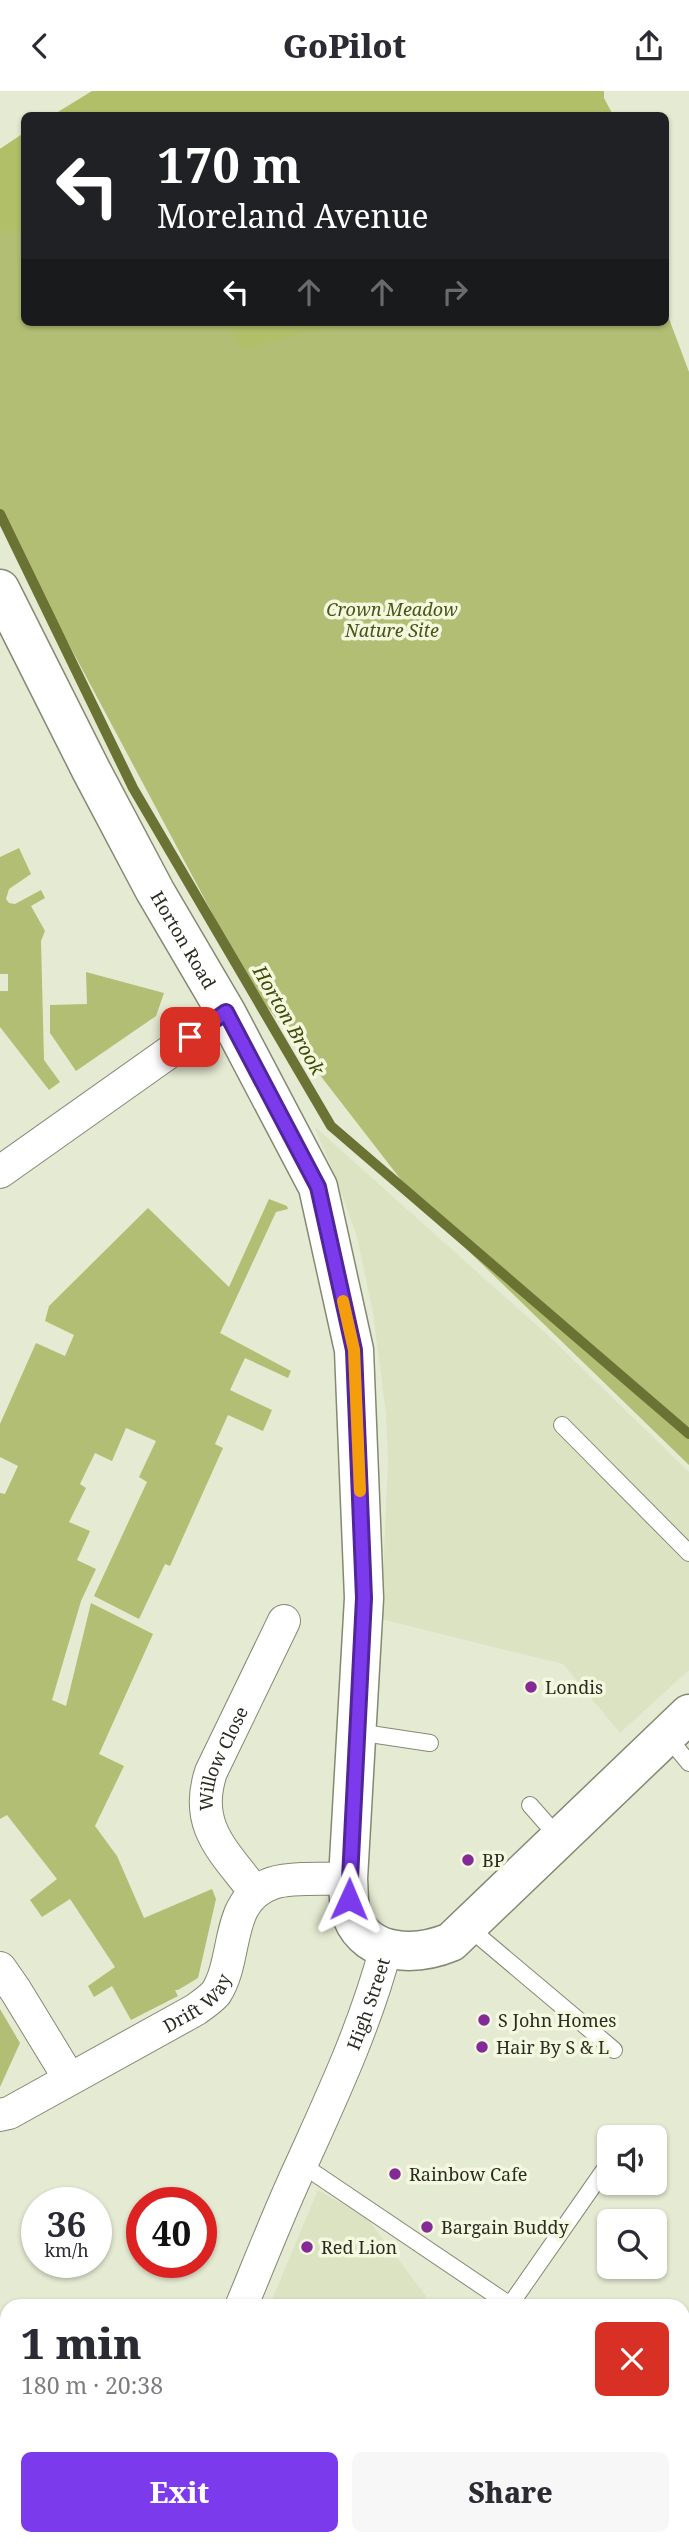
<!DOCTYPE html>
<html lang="en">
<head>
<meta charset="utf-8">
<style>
  body { margin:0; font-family:"Noto Serif",serif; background:#f7f7f7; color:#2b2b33; height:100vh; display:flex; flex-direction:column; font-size:26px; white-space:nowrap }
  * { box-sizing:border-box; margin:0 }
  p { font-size:23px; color:#7c7c81 }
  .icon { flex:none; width:38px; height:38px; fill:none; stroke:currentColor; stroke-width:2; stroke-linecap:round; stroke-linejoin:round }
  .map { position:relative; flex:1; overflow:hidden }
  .panel { position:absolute; left:0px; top:2208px; width:690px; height:247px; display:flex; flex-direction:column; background:#fff; border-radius:21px 21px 0 0; box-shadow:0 2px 5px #0004 }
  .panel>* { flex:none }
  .banner { position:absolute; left:21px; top:21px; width:648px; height:214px; border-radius:10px; box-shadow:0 2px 5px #0004; background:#202124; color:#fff; overflow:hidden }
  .tools { position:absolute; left:597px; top:2034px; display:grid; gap:14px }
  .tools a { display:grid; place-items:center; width:70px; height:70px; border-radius:10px; background:#fff; box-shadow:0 2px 5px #0004; font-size:35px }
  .speed { position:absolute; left:21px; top:2096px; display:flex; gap:14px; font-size:35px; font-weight:700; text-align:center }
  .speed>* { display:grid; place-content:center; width:91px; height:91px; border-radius:50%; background:#fff; box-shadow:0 2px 5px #0004; line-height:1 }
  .speed small { font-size:18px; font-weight:400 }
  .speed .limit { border:10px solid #d22; background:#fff; color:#111 }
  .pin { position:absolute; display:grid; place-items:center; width:60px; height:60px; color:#fff; margin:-30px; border-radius:14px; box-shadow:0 4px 10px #0006 }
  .me { position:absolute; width:77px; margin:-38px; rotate:1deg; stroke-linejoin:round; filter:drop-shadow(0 0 5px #0008) }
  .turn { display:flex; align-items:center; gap:24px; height:147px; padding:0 21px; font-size:32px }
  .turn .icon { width:91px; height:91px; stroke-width:2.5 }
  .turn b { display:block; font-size:49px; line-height:60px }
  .lanes { display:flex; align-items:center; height:66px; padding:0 21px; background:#0003; justify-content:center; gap:35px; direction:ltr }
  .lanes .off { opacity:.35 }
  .round { display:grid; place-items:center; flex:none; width:74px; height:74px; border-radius:10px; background:#f7f7f7 }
  .summary { display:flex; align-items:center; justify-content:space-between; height:119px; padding:0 21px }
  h1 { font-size:42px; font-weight:800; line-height:52px }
  .cta { display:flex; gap:14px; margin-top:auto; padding:14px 21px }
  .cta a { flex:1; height:80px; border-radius:10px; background:#7c3aed; color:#fff; font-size:28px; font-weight:800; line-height:80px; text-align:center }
  .cta a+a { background:#f7f7f7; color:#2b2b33 }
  header { display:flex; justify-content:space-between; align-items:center; height:91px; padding:0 21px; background:#fff; font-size:32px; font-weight:800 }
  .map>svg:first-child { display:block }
  .built { fill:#dce3c3 }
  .green { fill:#b2be73 }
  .forest { fill:#b1bf69 }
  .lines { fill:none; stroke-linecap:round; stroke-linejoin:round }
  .stream { stroke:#6a7334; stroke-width:10 }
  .service-casing { stroke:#848973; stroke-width:18 }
  .minor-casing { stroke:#848973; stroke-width:34 }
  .tertiary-casing { stroke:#848973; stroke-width:41 }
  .service { stroke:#fff; stroke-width:16 }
  .minor { stroke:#fff; stroke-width:32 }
  .tertiary { stroke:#fff; stroke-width:38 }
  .route-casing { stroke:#51269a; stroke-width:18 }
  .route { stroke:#7c3aed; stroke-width:12 }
  .slow { stroke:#f59e0b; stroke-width:12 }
  .poi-dot { fill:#842a96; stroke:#f3f8df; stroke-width:2.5 }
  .labels { text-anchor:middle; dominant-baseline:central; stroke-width:7; stroke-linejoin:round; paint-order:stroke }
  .park-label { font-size:18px; font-style:italic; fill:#4c5415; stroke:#f3f8df }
  .street-label { font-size:18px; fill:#2a2c22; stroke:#f3f8df }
  .poi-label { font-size:18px; fill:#2a2c22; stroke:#f3f8df; text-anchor:start }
  .water-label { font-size:19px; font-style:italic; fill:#434a08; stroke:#f3f8df }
</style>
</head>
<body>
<header><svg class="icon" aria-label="back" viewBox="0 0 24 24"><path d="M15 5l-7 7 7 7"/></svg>GoPilot<svg class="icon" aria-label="share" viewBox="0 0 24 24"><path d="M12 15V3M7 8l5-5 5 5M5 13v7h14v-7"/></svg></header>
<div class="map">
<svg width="689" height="2455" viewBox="0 0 689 2455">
  <rect width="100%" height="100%" fill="#e5ead2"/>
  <g class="built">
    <path d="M314,1035L552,1248L689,1381V1579L620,1642L563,1573L381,1528L388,1371L386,1323L373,1222L357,1146L335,1084Z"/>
    <path d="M318,2099L366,2126L426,2205L421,2215L269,2216Z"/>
  </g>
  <g class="green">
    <path d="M24,42V231H665V217L689,281V1374L419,1112L251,895L0,424V58Z"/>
    <path d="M19,757L31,783L9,798L6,808L9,812L15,813L41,799L45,807L31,815L45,840L41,850L44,969L60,991L49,999L0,936V900H8V883H0V766Z"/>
    <path d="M86,881L164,902L156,925L76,980L50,942V914L87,913Z"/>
    <path d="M269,1108L287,1115L288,1118L276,1121L220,1242L291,1280L288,1287L245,1267L230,1299L272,1319L263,1340L228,1324L215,1353L223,1357L170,1475L165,1473L139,1528L94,1505L147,1391L139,1386L156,1350L126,1337L112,1370L95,1362L80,1393L86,1397L69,1431L90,1440L77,1469L96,1478L81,1510L52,1609L66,1615L91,1512L153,1543L99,1663L124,1675L95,1735L117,1765L144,1827L212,1798L216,1808L198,1887L178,1899H175L178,1905L131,1929L112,1895L94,1906L88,1895L115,1876L70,1808L42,1826L30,1809L57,1788L7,1724L0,1728V1402L5,1403L18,1375L0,1366V1333L36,1252L65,1265L74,1244L45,1230L49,1215L148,1117L229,1196Z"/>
    <path d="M0,1918L20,1952L0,1996Z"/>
  </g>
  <g class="forest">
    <path d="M92,0H604V7L613,24H53Z"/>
    <path d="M24,42V140H0V58Z"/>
    <path d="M228,231H346L243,258Z"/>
  </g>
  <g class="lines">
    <path class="stream" d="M0,423L133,697L331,1035L689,1343"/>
    <defs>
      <g id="service">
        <path d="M562,1334L689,1462"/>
        <path d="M357,1641L430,1652"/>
        <path d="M666,1644L689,1672"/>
        <path d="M530,1714L559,1747"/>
        <path d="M468,1836L614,1959"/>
        <path d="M301,2073L510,2214L609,2072"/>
      </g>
      <g id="minor">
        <path d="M0,1081L226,921"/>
        <path id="s1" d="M254,1800C224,1760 193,1735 211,1681L284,1530"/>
        <path d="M0,1877L16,1900L69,1987"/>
        <path id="s2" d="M0,2024L9,2022L195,1919C202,1914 211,1908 216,1902C239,1866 224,1808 273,1792C290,1786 328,1788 348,1788"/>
        <path id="s3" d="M241,2216C261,2168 280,2119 302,2072C335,1999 365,1935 386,1857"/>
        <path d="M166,2455L168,2448"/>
        <path d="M369,2455L372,2448"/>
      </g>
      <g id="tertiary">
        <path id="s4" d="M0,498L91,679L155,800L226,921L318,1096L354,1259L364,1507L348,1788C349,1801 348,1814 352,1826C368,1866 417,1865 451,1851L689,1623"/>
      </g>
    </defs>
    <use href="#service" class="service-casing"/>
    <use href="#minor" class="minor-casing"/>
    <use href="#tertiary" class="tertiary-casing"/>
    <use href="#service" class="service"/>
    <use href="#minor" class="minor"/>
    <use href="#tertiary" class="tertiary"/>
  </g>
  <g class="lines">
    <defs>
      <path id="route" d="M190,946L226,921L318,1096L354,1259L364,1507L349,1808"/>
    </defs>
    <use href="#route" class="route-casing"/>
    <use href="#route" class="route"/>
    <path class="slow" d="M343,1210L354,1259L360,1400"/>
  </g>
  <g class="poi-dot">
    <circle cx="531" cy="1596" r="7"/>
    <circle cx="468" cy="1769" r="7"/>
    <circle cx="484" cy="1929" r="7"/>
    <circle cx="482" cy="1956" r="7"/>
    <circle cx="395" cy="2083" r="7"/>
    <circle cx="427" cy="2136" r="7"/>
    <circle cx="307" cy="2156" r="7"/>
  </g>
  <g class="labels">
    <g class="park-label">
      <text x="392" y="518">Crown Meadow<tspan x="392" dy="21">Nature Site</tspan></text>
    </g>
    <g class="street-label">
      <text stroke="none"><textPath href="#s4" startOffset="396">Horton Road</textPath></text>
      <text stroke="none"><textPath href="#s1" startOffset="150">Willow Close</textPath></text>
      <text stroke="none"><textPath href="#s2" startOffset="228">Drift Way</textPath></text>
      <text stroke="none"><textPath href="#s3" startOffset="329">High Street</textPath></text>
    </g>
    <g class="poi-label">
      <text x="545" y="1596">Londis</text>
      <text x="482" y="1769">BP</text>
      <text x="498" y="1929">S John Homes</text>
      <text x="496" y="1956">Hair By S &amp; L</text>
      <text x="409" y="2083">Rainbow Cafe</text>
      <text x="441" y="2136">Bargain Buddy</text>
      <text x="321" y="2156">Red Lion</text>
    </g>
    <g class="water-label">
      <text transform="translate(289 929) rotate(60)">Horton Brook</text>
    </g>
  </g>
</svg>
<div class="tools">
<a><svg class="icon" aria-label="sound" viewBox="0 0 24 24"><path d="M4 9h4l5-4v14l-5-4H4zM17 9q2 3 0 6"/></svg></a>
<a><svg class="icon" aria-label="search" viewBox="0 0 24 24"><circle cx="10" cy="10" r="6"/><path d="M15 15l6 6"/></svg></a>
</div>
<div class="speed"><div>36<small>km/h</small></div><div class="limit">40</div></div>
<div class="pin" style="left:190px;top:946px;background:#d93025"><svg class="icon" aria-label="arrive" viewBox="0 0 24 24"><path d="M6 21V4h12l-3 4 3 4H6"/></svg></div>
<svg class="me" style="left:349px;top:1808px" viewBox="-20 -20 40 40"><path d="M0-17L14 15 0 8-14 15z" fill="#7c3aed" stroke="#fff" stroke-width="4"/></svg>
<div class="banner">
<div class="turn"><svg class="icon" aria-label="left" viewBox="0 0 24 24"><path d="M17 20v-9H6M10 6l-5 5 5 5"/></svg><div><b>170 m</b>Moreland Avenue</div></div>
<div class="lanes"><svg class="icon" aria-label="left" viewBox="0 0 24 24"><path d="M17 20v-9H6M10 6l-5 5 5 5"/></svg><svg class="icon off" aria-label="ahead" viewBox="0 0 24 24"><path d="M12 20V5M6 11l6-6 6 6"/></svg><svg class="icon off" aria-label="ahead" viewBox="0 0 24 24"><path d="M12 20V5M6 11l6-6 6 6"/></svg><svg class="icon off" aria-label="right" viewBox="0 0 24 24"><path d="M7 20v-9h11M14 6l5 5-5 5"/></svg></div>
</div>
<section class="panel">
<div class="summary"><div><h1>1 min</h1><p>180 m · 20:38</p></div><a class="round" style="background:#d93025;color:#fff"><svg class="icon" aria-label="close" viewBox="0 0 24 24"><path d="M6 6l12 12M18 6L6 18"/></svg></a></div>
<div class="cta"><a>Exit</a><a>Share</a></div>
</section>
</div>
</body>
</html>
